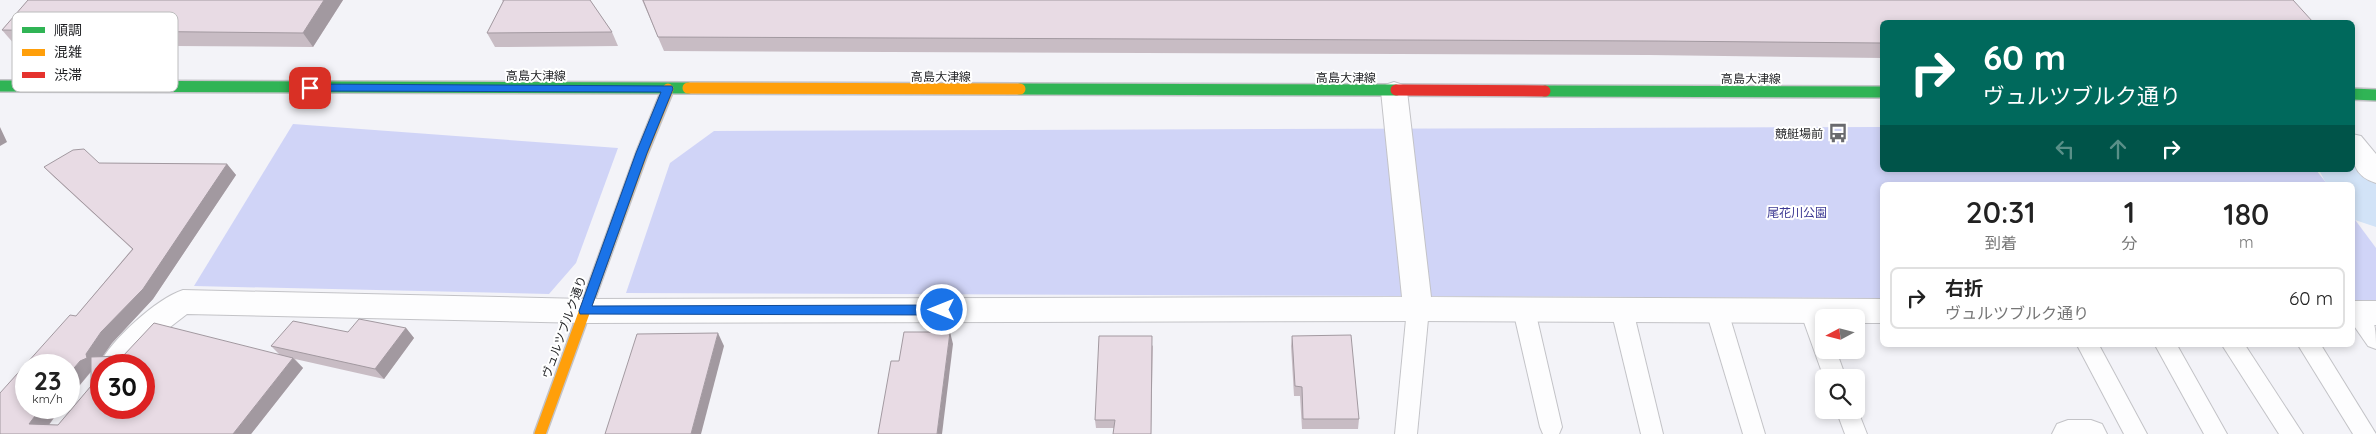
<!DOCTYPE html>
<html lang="ja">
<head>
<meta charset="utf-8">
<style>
  body { margin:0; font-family:Quicksand,"Noto Sans JP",sans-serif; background:#f2f2f2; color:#222; height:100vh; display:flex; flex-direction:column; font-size:19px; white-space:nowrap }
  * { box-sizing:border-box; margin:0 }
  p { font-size:16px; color:#767676 }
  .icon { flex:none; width:28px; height:28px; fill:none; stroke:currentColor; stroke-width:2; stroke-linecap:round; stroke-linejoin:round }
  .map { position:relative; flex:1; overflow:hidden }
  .sheet { position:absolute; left:1880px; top:182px; width:475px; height:165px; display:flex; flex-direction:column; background:#fff; border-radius:8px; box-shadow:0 2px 8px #0003 }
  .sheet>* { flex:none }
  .guide { position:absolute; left:1880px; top:20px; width:475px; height:152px; border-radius:8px; box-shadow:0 2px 8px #0003; background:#00695c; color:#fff; overflow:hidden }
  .needle { width:32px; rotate:263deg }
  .fabs { position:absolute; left:1815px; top:309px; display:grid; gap:10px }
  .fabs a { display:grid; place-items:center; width:50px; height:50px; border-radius:8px; background:#fff; box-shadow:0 2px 8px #0003; font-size:25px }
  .speed { position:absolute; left:15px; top:354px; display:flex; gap:10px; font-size:25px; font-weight:700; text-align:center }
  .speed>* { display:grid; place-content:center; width:65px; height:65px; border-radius:50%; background:#fff; box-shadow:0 2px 8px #0003; line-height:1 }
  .speed small { font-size:12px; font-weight:400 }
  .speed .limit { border:8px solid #d22; background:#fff; color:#111 }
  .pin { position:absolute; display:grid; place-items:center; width:42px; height:42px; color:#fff; margin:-21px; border-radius:10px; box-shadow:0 2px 8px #0006 }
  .me { position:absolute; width:55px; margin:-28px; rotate:270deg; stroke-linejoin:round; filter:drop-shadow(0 0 4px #0008) }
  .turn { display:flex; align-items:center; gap:18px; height:105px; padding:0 20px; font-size:22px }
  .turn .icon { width:65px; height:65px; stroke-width:2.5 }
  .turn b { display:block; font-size:35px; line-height:42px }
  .lanes { display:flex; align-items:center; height:48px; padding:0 20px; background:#0003; justify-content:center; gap:25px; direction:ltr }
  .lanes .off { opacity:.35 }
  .eta { display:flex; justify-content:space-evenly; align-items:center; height:85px; text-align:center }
  .eta b { font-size:30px; font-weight:600; line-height:35px }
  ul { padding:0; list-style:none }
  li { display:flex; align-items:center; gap:15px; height:62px; margin:0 10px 8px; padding:0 10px; border:2px solid #e0e0e0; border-radius:8px }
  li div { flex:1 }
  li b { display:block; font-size:19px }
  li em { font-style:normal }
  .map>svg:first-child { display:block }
  .green { fill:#d0d4f7 }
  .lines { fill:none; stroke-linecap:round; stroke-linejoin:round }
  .river { fill:#d2e3f7; fill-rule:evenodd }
  .lane-casing { stroke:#c3c3c7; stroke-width:2 }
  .street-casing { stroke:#c3c3c7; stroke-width:2 }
  .fast-casing { stroke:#c3c3c7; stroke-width:14 }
  .slow-casing { stroke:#c3c3c7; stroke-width:14 }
  .jam-casing { stroke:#c3c3c7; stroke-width:14 }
  .lane { fill:#fdfdfe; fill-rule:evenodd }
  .street { fill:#fdfdfe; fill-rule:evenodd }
  .fast { stroke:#30b455; stroke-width:11 }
  .slow { stroke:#ff9f0a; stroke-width:11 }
  .jam { stroke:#e5322d; stroke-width:11 }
  .wall { fill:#c8bcc4; fill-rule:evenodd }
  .shaded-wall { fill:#a299a0 }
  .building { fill:#e8dbe4; stroke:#a299a0; fill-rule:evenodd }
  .route { fill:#1a73e8; stroke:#114b97 }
  .labels { text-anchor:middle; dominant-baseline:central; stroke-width:4; stroke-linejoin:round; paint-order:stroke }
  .street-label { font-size:12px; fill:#1f2023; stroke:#fff }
  .poi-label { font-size:12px; fill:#1f2023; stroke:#fff; text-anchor:end }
  .park-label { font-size:12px; fill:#3b3892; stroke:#fff }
  .key { fill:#fff; stroke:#bcbcbd; stroke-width:1 }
  .key-label { font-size:14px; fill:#1f2023 }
</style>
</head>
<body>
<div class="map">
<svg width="2376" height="434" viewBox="0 0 2376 434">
  <rect width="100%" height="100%" fill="#f3f3f8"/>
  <g class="green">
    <path d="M293,124L618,148L576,263L549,294L194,286Z"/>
    <path d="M1882,127V170H2316L2328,185H1882V298L626,293L670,163L714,131Z"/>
    <path d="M2353,217L2376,248V300H2353Z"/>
  </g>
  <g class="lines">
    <path class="river" d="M2352,145L2376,153V227L2352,219V185H2327L2319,170H2352Z"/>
    <defs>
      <g id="lane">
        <path d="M1418,300L1425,303L1429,309L1417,434H1395L1407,309L1411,303Z"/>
        <path d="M1524,301L1531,304L1535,310L1562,427L1559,434H1543L1540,427L1513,310L1517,304Z"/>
        <path d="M1622,301L1629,304L1633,310L1663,434H1641L1611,310L1615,304Z"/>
        <path d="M1717,302L1724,305L1728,311L1765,434H1743L1706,311L1710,305Z"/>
        <path d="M1811,302L1818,305L1824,318V350H1836L1846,378H1824L1800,311L1804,305Z"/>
        <path d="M2357,304C2376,311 2376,331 2376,349L2368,346L2352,323V306Z"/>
        <path d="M2077,345H2099L2147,434H2124Z"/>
        <path d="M2155,345H2177L2227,434H2204Z"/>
        <path d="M2222,345H2245L2303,434H2279Z"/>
        <path d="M2298,345H2321L2376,434H2353Z"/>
        <path d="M1856,406L1867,434H1845L1836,410H1856Z"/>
      </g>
      <g id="street">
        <path d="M1394,82L1403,85L1407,91L1431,297L1882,299V323H1856V318H1824V323L1418,321L585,323L187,314L165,331L133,365H101V370L99,365C111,340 156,299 183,290L585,299L1402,297L1381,91L1385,85Z"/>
        <path d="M2352,134L2361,136L2376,154V183C2350,175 2352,156 2352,134Z"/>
        <rect x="2352" y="301" width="24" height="24"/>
        <path d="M2068,420H2091L2102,424L2107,434H2052L2057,424Z"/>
      </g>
      <g id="fast">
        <path d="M0,86L688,88"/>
        <path d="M1020,89L1396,90"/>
        <path d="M1545,91L1882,92"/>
        <path d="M2352,94L2376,95"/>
      </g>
      <g id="slow">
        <path d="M688,88L1020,89"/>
        <path d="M540,434L642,153L668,89"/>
      </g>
      <path id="jam" d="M1396,90L1545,91"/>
    </defs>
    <use href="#lane" class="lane-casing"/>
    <use href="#street" class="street-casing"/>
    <use href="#fast" class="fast-casing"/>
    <use href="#slow" class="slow-casing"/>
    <use href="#jam" class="jam-casing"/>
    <use href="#lane" class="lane"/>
    <use href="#street" class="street"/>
    <use href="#fast" class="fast"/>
    <use href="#slow" class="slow"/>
    <use href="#jam" class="jam"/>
  </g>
  <g class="wall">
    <path d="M28,0H343L313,47L15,45L2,30Z"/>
    <path d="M502,0H590L612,32L618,46L495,47L487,33L503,2Z"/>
    <path d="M642,0L1882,22V58L1649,55L664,51Z"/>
    <path d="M99,163L227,164L236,175L153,299L112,343L103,356L279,354L271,346L348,332L406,328L414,338L384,379L295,359L303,368L251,434H0L76,316L132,249L55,178L44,167ZM69,365V398L91,372V386L58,425H49L61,408H26Z"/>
    <path d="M1292,336L1359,419L1358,429H1302L1300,396H1294L1291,346Z"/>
    <path d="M1153,345L1151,434H1113L1114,428H1096L1095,420Z"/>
  </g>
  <g class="shaded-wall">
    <path d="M324,0H343L313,47L303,33Z"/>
    <path d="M0,127L7,142L0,146Z"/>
    <path d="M227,164L236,175L153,299L112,343L97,364L69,398V374L86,354L101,332Z"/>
    <path d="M406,328L414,338L384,379L375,369Z"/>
    <path d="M950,332L953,344L942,434H937Z"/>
    <path d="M718,333L724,346L701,434H691Z"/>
    <path d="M293,358L303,368L251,434H233Z"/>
    <path d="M41,408H61L42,434L29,424Z"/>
  </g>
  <g class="building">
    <path d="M28,0H324L303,33L2,30Z"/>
    <path d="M504,0H590L612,32L487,33Z"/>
    <path d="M643,0H2293L2313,22H1882V43L1655,41L658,37Z"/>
    <path d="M84,149L99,163L227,164L143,289L101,332L86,354L87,358L80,361L69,374V365H26V408H41L29,424L58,425L91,386V357L123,356L154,323L293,358L233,434H0V393L70,315L76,316L133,249L44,167L73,150ZM101,365H144V408H101Z"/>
    <path d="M359,319L406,328L375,369L271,346L293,321L348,332Z"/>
    <path d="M904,332H950L937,434H878L891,361H899Z"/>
    <path d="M718,333L691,434H605L637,334Z"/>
    <path d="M1351,335L1359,419H1303L1302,387L1295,386L1292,336Z"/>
    <path d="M1099,336H1152L1151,434H1113L1115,420H1095Z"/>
  </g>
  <path class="route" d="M310,84L672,86L673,89L647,153L592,306L942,305L948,310L942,315L580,314L579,311L636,153L661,92L310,91L305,88Z"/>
  <defs>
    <symbol id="bus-bare" viewBox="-9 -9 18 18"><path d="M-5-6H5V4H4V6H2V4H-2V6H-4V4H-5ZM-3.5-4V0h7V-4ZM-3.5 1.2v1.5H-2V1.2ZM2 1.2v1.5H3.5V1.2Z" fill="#696a6e" stroke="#fff" stroke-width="2.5" paint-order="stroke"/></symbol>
  </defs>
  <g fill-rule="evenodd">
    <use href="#bus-bare" x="1824" y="119" width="28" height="28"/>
  </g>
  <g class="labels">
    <g class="street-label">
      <text x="536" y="75">高島大津線</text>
      <text x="941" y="76">高島大津線</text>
      <text x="1346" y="77">高島大津線</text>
      <text x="1751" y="78">高島大津線</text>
      <text transform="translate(564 327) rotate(-70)">ヴュルツブルク通り</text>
    </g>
    <g class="poi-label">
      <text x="1823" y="133">競艇場前</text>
    </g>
    <g class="park-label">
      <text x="1797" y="212">尾花川公園</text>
    </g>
  </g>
  <rect x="12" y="12" width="166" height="80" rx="8" class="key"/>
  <rect x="22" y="27" width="23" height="6" fill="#30b455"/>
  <rect x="22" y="49" width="23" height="7" fill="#ff9f0a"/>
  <rect x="22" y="72" width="23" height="6" fill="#e5322d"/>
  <g class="key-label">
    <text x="54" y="35">順調</text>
    <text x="54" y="57">混雑</text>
    <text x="54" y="80">渋滞</text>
  </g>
</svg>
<div class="fabs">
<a><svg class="needle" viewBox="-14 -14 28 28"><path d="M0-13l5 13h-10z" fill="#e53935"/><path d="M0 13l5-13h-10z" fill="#767676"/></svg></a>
<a><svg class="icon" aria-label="search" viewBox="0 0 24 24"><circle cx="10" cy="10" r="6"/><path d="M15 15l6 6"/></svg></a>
</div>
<div class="speed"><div>23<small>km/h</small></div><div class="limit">30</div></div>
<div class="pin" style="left:310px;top:88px;background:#d93025"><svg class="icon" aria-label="arrive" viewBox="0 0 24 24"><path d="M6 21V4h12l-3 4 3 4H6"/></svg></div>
<svg class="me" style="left:942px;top:310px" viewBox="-20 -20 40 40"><circle r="17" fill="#1a73e8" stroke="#fff" stroke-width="3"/><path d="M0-11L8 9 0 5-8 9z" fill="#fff"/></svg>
<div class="guide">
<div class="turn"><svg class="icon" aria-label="right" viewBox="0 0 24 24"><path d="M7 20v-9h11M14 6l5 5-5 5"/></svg><div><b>60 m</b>ヴュルツブルク通り</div></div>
<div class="lanes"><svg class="icon off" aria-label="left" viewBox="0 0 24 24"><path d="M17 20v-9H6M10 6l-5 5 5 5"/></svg><svg class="icon off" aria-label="ahead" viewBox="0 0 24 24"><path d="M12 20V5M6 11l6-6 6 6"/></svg><svg class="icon" aria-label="right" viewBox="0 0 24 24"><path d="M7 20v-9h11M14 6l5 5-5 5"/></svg></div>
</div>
<section class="sheet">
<div class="eta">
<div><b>20:31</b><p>到着</p></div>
<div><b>1</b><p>分</p></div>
<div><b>180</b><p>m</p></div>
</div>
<ul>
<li><svg class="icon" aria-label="right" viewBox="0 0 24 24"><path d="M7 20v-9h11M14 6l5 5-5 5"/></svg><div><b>右折</b><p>ヴュルツブルク通り</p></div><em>60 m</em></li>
</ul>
</section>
</div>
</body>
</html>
